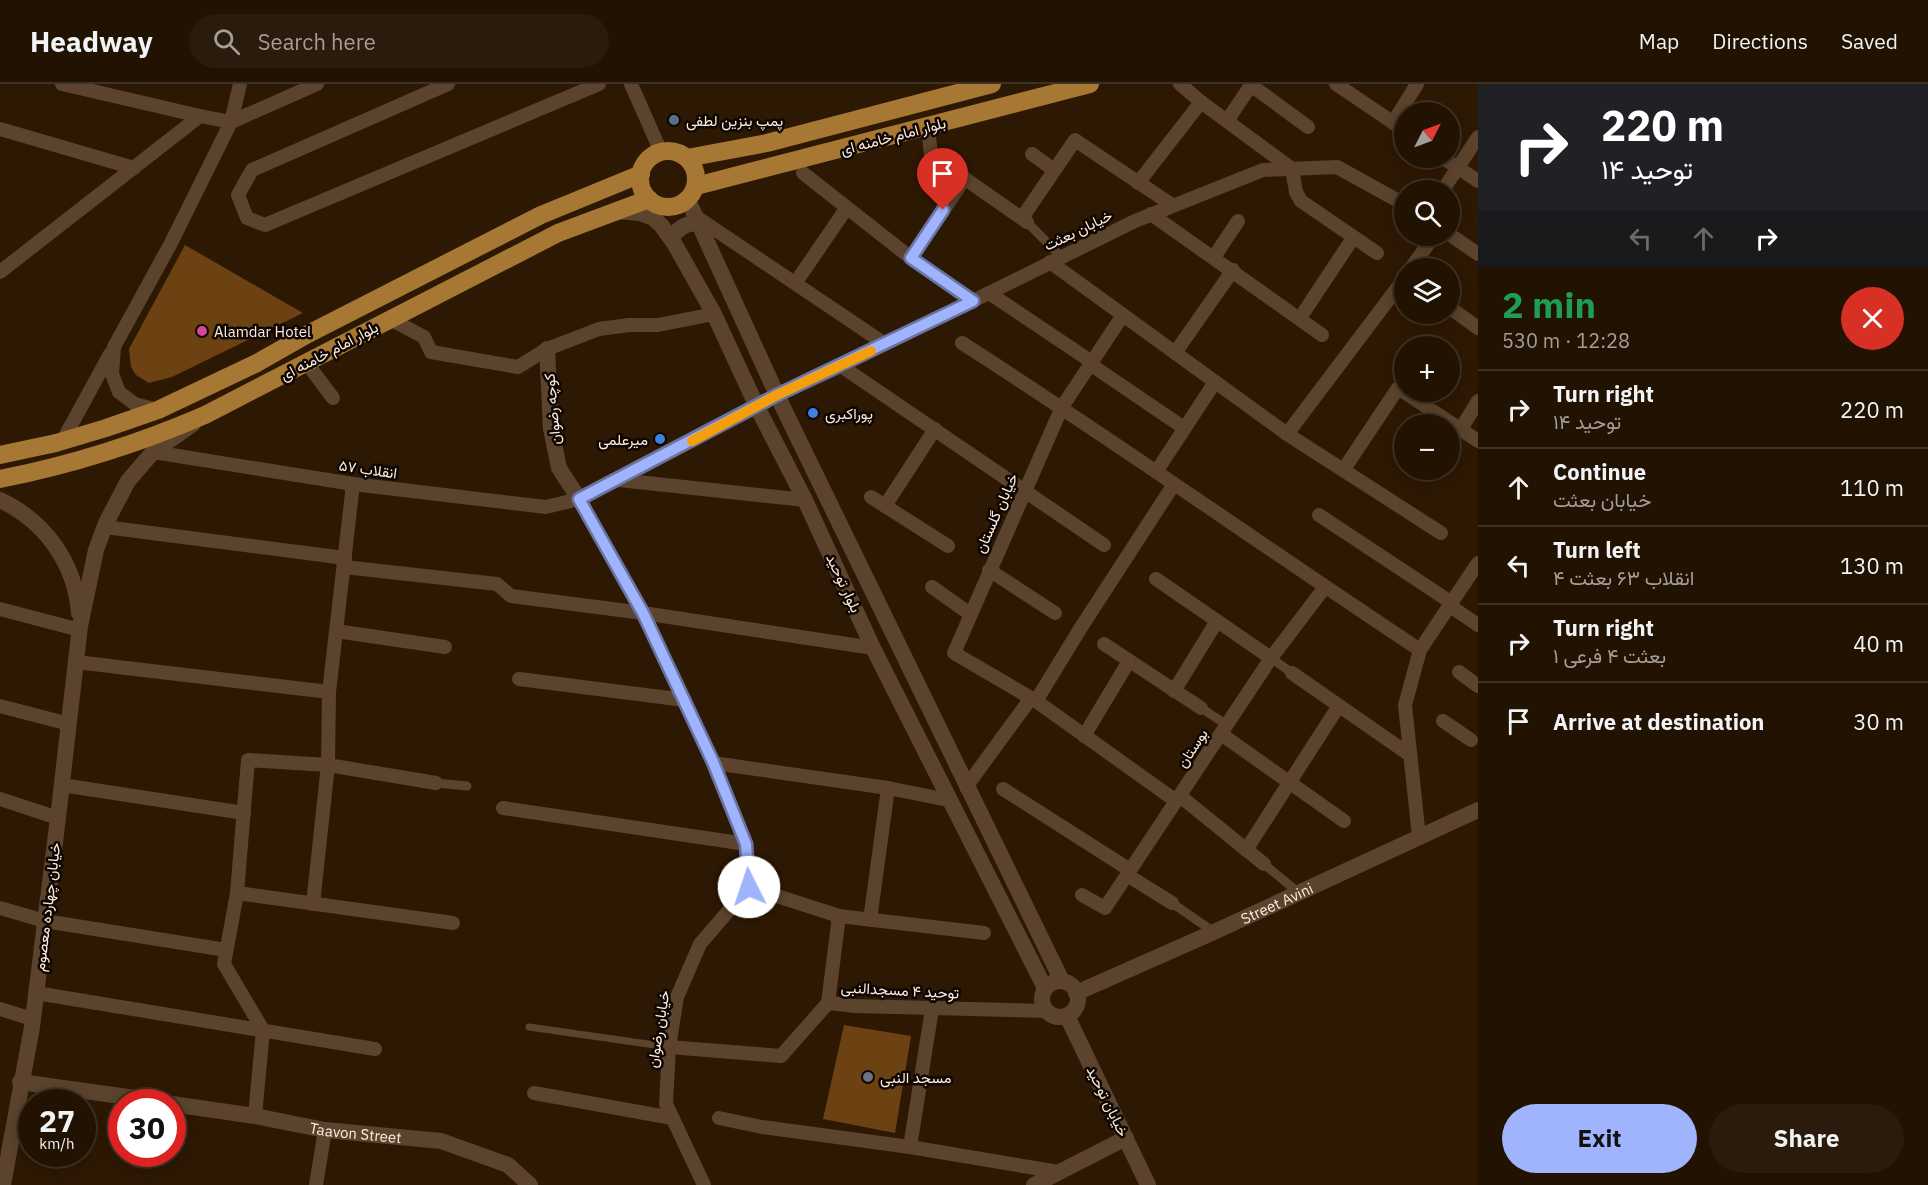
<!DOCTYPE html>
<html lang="en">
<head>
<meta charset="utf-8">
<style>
  body { margin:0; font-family:"IBM Plex Sans",Vazirmatn,sans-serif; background:#2a1b0c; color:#f1f3f6; height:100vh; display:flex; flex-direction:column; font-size:22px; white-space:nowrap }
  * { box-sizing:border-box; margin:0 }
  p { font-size:20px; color:#a29e99 }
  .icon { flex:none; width:33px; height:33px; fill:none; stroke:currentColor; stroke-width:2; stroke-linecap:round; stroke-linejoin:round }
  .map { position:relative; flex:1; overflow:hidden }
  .side { display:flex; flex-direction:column; background:#221202; width:450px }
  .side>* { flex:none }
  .guide { background:#202124; color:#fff; overflow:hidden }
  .needle { width:39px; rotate:48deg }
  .controls { position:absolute; left:1394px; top:18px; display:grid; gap:12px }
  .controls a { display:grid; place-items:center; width:66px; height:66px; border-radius:50%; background:#221202; box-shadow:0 3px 15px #0003,0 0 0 2px #3f3224; font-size:30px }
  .speed { position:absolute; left:18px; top:1005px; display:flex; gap:12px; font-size:30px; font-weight:700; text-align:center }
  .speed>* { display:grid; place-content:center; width:78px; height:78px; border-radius:50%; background:#221202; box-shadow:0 3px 15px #0003,0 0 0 2px #3f3224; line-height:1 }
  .speed small { font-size:15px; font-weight:400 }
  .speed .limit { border:9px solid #d22; background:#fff; color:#111 }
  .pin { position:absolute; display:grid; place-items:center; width:51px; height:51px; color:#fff; margin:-62px -26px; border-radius:50% 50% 50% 0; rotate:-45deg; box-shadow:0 0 6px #0007 }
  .pin .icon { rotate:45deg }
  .me { position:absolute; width:66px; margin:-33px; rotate:356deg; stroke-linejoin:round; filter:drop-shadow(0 0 4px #0008) }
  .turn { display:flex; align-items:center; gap:21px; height:126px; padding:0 24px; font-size:27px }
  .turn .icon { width:78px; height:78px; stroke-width:2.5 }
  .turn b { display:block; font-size:42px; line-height:51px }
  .lanes { display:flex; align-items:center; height:57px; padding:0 24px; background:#0003; justify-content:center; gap:30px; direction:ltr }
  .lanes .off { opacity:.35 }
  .round { display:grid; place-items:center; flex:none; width:63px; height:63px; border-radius:32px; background:#2a1b0c }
  .overview { display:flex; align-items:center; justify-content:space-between; height:102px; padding:0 24px }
  h1 { font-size:36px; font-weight:800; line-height:45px; color:#1e9e55 }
  .action { display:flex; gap:12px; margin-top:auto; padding:12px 24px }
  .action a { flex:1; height:69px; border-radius:36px; background:#a0b3fd; color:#111; font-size:24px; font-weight:800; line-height:69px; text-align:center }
  .action a+a { background:#2a1b0c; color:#f1f3f6 }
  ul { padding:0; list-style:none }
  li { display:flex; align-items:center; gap:18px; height:78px; padding:0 24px; border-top:2px solid #3f3224 }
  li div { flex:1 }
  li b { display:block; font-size:22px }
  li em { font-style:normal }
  header { display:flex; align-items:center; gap:36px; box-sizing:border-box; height:84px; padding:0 30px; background:#221202; border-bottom:2px solid #3f3224 }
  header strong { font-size:28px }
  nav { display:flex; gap:33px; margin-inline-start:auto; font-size:21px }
  .search { width:420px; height:54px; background:#2a1b0c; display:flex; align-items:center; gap:15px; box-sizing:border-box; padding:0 21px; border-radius:33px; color:#a29e99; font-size:22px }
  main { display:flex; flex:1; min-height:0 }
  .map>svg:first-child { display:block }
  .building { fill:#6d4212 }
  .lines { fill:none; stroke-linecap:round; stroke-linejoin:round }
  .service { stroke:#5b432d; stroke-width:7 }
  .pedestrian { stroke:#5b432d; stroke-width:9 }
  .minor { stroke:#5b432d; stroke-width:14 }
  .tertiary { stroke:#5b432d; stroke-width:16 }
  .primary { stroke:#a77734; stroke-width:18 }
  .route-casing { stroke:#6874a4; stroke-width:15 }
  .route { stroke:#a0b3fd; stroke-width:10 }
  .slow { stroke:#f59e0b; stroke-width:10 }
  .service-dot { fill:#5c6f8a; stroke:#0f0601; stroke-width:2 }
  .hotel-dot { fill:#d1479c; stroke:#0f0601; stroke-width:2 }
  .shop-dot { fill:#3f7fe0; stroke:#0f0601; stroke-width:2 }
  .worship-dot { fill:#6b7280; stroke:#0f0601; stroke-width:2 }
  .labels { text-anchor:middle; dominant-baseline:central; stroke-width:5; stroke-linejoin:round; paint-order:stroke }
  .poi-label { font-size:15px; fill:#fbede0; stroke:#0f0601; text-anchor:start }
  .street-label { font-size:15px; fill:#fbede0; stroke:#0f0601 }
</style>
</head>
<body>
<header>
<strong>Headway</strong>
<div class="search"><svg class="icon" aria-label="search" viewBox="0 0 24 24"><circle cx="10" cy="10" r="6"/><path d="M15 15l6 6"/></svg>Search here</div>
<nav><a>Map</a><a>Directions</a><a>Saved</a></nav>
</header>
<main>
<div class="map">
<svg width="1478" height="1101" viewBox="0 0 1478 1101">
  <rect width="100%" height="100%" fill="#2d1803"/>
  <g class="building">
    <path d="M185,161L303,229L172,293L149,299L136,291L131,283L129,265Z"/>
    <path d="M844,941L911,952L895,1049L823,1035Z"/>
  </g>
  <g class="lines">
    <path class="service" d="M529,943L669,963"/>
    <g class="pedestrian">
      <path d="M1027,138L1061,173"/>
      <path d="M1271,574L1292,589"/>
      <path d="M1201,624L1227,641"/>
      <path d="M436,699L467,702"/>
      <path d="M1264,780L1299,809"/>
      <path d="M1172,819L1214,848"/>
    </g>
    <g class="minor">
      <path d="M62,0L200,32L231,38L317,0"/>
      <path d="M448,0L252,86L238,111L247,134L265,141L599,0"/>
      <path d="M631,0L661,68"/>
      <path d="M1180,0L1201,18L1292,85L1296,108L1301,117L1377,169"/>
      <path d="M1336,0L1404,46"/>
      <path d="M1227,37L1251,1L1308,43"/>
      <path d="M1393,39L1417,0"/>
      <path d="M928,43L931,71L1027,138"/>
      <path d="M0,45L134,84"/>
      <path d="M1032,70L1054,86"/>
      <path d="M1443,74L1478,97"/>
      <path d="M803,89L911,174L973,217"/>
      <path d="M1138,99L1201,18"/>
      <path d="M1443,106L1478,53"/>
      <path d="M1151,130L1322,251"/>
      <path d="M695,132L885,260"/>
      <path d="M1022,134L1075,56L1172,121"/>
      <path d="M1449,150L1478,170"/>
      <path d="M1214,173L1238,137"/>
      <path d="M911,174L965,94"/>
      <path d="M1050,178L1287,350L1441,449"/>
      <path d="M1411,184L1434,152"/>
      <path d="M0,188L200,32"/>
      <path d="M796,198L846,125"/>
      <path d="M989,209L1092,278"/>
      <path d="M1449,223L1478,244"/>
      <path d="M1123,231L1062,323L954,569L1036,617L1176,717"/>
      <path d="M1300,234L1353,154"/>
      <path d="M390,235L424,253L431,268L518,283L547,265L599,245L629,241H658L714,230"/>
      <path d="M962,259C1117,358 1267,465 1420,566"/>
      <path d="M1175,269L1233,186"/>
      <path d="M306,278L333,314"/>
      <path d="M1090,280L1184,344"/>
      <path d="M841,282L1104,461"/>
      <path d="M777,311L841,282L1135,137L1263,86L1337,83L1404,120"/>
      <path d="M158,326L135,320L119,308L112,290L114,263L171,159L231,38L240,0"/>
      <path d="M1461,345L1478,317"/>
      <path d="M1287,350L1404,195"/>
      <path d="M63,356L110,270"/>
      <path d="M153,368L353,400L546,423L579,415L643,529L713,679L746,760L749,803L700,860L677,913L669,963L666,1020L704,1101"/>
      <path d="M1344,385L1398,304L1478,357"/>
      <path d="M1156,388L1215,298"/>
      <path d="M619,396L805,416"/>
      <path d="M353,400L329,608L328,681L436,699"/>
      <path d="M871,413L948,462"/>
      <path d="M885,422L935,345"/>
      <path d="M1319,431L1452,519"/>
      <path d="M105,443L345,474"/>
      <path d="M344,483L497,500L511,512L643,529L873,564"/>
      <path d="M989,486L1055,529"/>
      <path d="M1156,495L1271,574"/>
      <path d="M932,503L970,530"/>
      <path d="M1450,522L1478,541"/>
      <path d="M0,525L80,546"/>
      <path d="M336,547L445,563"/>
      <path d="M1104,560L1201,624"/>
      <path d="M76,578L329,608"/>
      <path d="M1459,588L1478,602"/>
      <path d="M1292,589L1410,671"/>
      <path d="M519,595L685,616"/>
      <path d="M1174,607L1217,537"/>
      <path d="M1036,617L1080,545L1174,400"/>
      <path d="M0,622L69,640"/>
      <path d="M1443,637L1471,656"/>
      <path d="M1221,650L1344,737"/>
      <path d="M1084,652L1129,577"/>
      <path d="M713,679L888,704L948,716"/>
      <path d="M62,701L244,729"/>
      <path d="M966,703L1031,614"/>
      <path d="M1003,705L1130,786"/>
      <path d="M1180,712L1264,780"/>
      <path d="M0,715L58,734"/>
      <path d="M503,724L746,760"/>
      <path d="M1419,753L1405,621L1420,566L1478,479"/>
      <path d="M1246,766L1338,623"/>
      <path d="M1127,791L1172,819"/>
      <path d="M749,803L839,832L984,849"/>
      <path d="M237,809L453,839"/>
      <path d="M1082,811L1105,824L1271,574L1325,503"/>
      <path d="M0,824L45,837L226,866"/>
      <path d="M870,836L888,704"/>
      <path d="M36,909L375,965"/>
      <path d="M828,919L839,832"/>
      <path d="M0,925L32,935"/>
      <path d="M669,963L781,972L828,919L856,922L1046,927"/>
      <path d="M534,1009L672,1034"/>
      <path d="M255,1032L263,946L224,880L237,809L248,676L328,681L313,820"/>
      <path d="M719,1034L762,1043L910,1063L1059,1088"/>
      <path d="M910,1063L932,925"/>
      <path d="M316,1101L325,1046"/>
    </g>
    <g class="tertiary">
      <path d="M688,116L777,311L1062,897"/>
      <path d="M615,127L640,129L653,134L661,141L674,159L714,230L757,323L805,416L873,564L1045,904"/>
      <path d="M671,154C679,144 685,139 699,139"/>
      <path d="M547,265L551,345L559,384L579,415L766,317"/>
      <path d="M0,416C45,437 75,479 79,529"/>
      <circle cx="1060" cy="915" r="18"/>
      <path id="s1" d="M1076,909L1214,848L1478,726"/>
      <path d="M1067,932L1148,1101"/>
      <path d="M20,998L164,1018"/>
      <path id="s2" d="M172,1020L255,1032L325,1046L441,1057L508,1081L530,1101"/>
      <path d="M3,1101L32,943L58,734L80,542L96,466L106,439L128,397L153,368L193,340"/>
      <path d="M1034,1101L1126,1054"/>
    </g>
    <g class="primary">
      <circle cx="668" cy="95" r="28"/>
      <path d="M687,74L767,59L992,0"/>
      <path d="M696,102L1090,0"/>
      <path d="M0,371L56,359L106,344L158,326L257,279L308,250L541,131L641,90"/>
      <path d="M0,395C71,381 138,360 205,331L558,149L649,115"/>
    </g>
  </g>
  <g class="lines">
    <defs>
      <path id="route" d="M749,803L746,760L713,678L643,529L579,415L777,311L973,217L911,174L943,126"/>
    </defs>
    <use href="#route" class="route-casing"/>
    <use href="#route" class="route"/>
    <path class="slow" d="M692,357L777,311L871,267"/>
  </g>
  <circle class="service-dot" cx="674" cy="36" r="6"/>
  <circle class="hotel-dot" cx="202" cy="247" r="6"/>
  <g class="shop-dot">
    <circle cx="813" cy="329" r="6"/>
    <circle cx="660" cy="355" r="6"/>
  </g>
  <circle class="worship-dot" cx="868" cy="993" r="6"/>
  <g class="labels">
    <g class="poi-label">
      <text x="686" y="36">پمپ بنزین لطفی</text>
      <text x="214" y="247">Alamdar Hotel</text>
      <text x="825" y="329">پوراکبری</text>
      <text x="648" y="355" text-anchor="end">میرعلمی</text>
      <text x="880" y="993">مسجد النبی</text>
    </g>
    <g class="street-label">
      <text transform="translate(893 52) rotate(-15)">بلوار امام خامنه ای</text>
      <text transform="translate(1078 146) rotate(-26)">خیابان بعثت</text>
      <text transform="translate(329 267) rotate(-28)">بلوار امام خامنه ای</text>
      <text transform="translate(552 325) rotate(-95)">کوچه رضوان</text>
      <text transform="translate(368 385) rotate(8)">انقلاب ۵۷</text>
      <text transform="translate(996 429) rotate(-66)">خیابان گلستان</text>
      <text transform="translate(844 499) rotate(65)">بلوار توحید</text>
      <text transform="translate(1192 664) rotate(-56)">بوستان</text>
      <text stroke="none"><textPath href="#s1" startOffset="220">Street Avini</textPath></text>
      <text transform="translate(47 823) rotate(-83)">خیابان چهارده معصوم</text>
      <text transform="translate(900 906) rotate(3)">توحید ۴ مسجدالنبی</text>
      <text transform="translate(658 945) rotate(-81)">خیابان رضوان</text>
      <text transform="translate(1108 1017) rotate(64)">خیابان توحید</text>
      <text stroke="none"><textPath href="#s2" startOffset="186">Taavon Street</textPath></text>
    </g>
  </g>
</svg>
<div class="controls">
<a><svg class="needle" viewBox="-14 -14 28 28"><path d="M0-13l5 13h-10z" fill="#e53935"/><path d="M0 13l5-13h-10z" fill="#a29e99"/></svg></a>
<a><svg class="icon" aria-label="search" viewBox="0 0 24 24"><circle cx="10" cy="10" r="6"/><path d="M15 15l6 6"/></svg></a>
<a><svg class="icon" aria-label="layers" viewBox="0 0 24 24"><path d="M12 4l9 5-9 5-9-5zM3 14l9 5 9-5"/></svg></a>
<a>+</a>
<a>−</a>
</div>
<div class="speed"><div>27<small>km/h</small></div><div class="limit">30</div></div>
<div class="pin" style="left:943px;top:126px;background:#d93025"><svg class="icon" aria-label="arrive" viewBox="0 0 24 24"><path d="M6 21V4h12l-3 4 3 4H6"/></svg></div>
<svg class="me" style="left:749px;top:803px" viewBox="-20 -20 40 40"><circle r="19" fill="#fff"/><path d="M0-13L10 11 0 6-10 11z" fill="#a0b3fd"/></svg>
</div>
<section class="side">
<div class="guide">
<div class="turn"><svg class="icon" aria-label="right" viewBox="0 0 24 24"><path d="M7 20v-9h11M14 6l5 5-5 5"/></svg><div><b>220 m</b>توحید ۱۴</div></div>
<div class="lanes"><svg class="icon off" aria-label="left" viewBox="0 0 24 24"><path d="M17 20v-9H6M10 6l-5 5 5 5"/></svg><svg class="icon off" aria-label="ahead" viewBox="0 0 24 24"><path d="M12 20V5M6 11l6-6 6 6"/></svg><svg class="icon" aria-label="right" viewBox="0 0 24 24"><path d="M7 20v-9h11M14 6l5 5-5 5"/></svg></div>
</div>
<div class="overview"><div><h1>2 min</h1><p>530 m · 12:28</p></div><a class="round" style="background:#d93025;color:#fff"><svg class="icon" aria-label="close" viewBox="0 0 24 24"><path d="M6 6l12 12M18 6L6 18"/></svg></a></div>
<ul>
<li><svg class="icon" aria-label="right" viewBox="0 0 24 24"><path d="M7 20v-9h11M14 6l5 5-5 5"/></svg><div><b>Turn right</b><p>توحید ۱۴</p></div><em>220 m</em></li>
<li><svg class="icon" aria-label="ahead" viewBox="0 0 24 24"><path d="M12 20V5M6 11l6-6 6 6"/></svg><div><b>Continue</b><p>خیابان بعثت</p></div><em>110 m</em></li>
<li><svg class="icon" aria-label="left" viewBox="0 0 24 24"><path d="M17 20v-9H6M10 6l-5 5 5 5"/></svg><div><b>Turn left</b><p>انقلاب ۶۳ بعثت ۴</p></div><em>130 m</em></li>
<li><svg class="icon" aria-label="right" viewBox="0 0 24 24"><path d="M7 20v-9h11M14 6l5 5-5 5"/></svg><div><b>Turn right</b><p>بعثت ۴ فرعی ۱</p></div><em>40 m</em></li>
<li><svg class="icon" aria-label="arrive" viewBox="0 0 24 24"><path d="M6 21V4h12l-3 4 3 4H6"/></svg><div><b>Arrive at destination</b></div><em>30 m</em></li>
</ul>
<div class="action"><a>Exit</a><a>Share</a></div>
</section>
</main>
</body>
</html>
